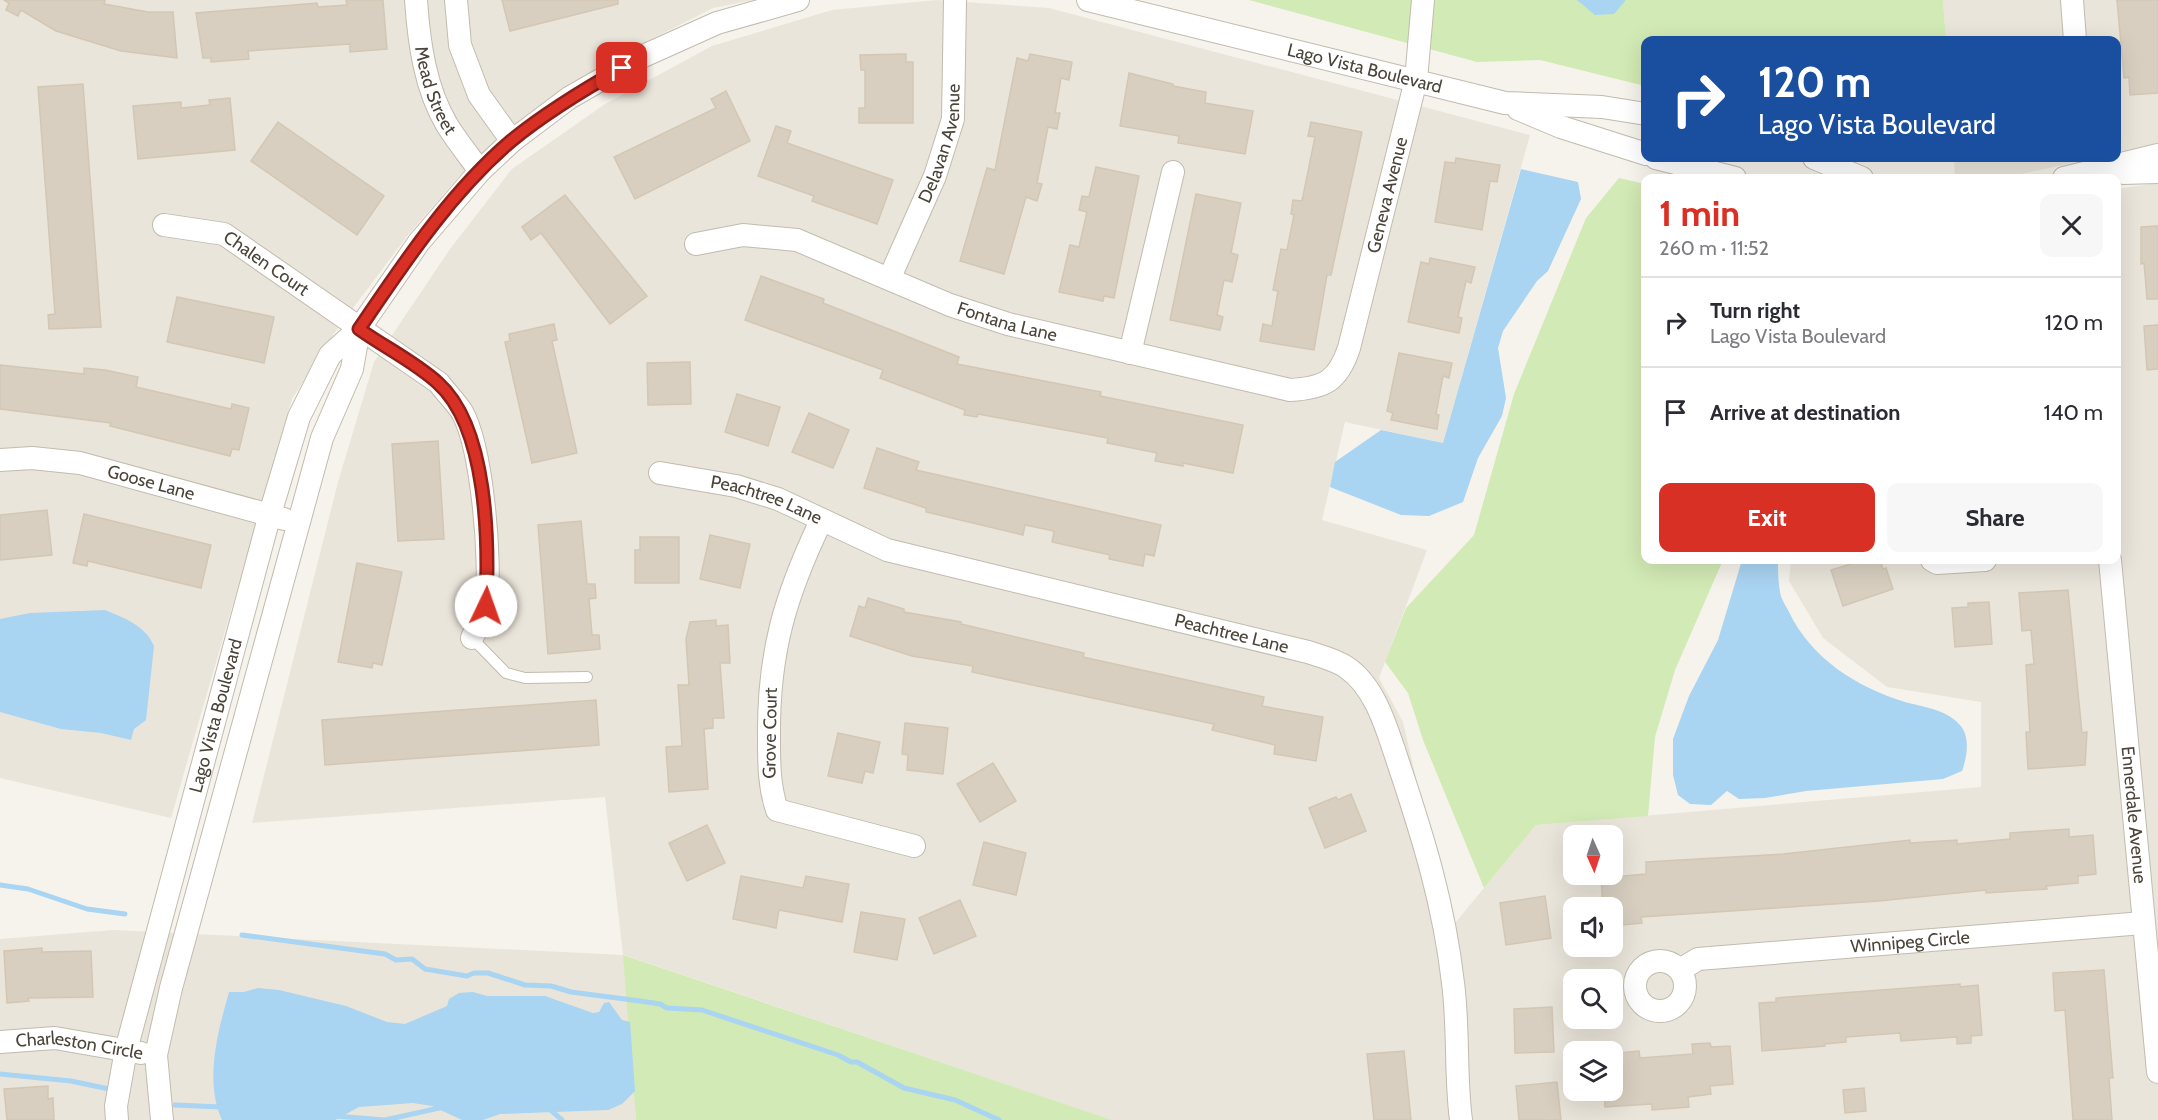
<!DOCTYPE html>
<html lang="en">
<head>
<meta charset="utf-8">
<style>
  body { margin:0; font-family:Cabin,sans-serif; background:#f7f7f7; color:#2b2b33; height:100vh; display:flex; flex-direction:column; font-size:22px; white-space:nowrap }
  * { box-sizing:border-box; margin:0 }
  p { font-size:20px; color:#7c7c81 }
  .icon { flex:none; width:33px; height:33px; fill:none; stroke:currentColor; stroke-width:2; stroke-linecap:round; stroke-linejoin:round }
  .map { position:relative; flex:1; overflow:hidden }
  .drawer { position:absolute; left:1641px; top:174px; width:480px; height:390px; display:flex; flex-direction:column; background:#fff; border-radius:12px; box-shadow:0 6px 24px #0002 }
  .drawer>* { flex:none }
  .guide { position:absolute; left:1641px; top:36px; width:480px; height:126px; border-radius:12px; box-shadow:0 6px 24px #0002; background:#1a4fa0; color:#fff; overflow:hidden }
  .needle { width:39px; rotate:177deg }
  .tools { position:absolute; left:1563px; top:825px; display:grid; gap:12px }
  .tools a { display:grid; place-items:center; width:60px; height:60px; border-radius:12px; background:#fff; box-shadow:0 6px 24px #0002; font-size:30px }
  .pin { position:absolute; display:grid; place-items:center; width:51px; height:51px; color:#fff; margin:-26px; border-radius:12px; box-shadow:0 3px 9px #0006 }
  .me { position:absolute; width:66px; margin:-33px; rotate:3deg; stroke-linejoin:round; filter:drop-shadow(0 0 4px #0008) }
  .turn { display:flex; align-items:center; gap:21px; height:126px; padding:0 18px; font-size:27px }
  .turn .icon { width:78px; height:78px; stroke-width:2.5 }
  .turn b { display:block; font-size:42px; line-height:51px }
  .round { display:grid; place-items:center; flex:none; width:63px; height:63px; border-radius:12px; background:#f7f7f7 }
  .headline { display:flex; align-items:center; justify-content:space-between; height:102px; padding:0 18px }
  h1 { font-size:36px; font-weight:700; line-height:45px; color:#d93025 }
  .button { display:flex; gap:12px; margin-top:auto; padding:12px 18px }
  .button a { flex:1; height:69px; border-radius:12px; background:#d93025; color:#fff; font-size:24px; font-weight:700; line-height:69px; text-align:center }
  .button a+a { background:#f7f7f7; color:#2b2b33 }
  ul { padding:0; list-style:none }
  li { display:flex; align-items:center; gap:18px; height:90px; padding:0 18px; border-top:2px solid #e1e1e2 }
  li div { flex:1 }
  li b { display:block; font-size:22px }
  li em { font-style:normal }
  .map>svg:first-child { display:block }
  .residential { fill:#eae5da; fill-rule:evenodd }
  .green { fill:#d2eab5 }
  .water { fill:#a9d4f2 }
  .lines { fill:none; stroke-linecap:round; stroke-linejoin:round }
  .stream { stroke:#a9d4f2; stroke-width:5 }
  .building { fill:#d8cfc1; stroke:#d3c7b4; stroke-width:1.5 }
  .lane-casing { stroke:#c2bbae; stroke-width:12 }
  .street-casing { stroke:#c2bbae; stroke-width:24 }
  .lane { stroke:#fff; stroke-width:10 }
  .street { stroke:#fff; stroke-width:22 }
  .route-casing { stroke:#8d1f18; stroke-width:15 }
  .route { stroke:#d93025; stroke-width:10 }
  .labels { text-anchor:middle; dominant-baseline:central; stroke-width:4.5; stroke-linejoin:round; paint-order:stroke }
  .street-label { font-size:18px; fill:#4b4439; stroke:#fff }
</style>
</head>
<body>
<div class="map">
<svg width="2158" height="1120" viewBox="0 0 2158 1120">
  <rect width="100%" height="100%" fill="#f6f3ec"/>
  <g class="residential">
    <path d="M0,0H754L713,8L624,53L527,116L461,174L408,235L335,332L292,399L171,818L0,778Z"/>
    <path d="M936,0L1049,8L1530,135L1443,443L1345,422L1322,520L1427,550L1379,678L1403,722L1451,928L1536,825L1981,787V702L1887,687L1823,638L1789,581L1791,560H2116L2117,189L2158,183V1120H1112L624,955L636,1120H0V939L113,930L623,955L605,797L252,823L338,482L374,362L450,249L512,169L605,104L712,46L832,10ZM1574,836H1612V874H1574ZM1574,908H1612V946H1574ZM1574,980H1612V1018H1574ZM1574,1052H1612V1090H1574Z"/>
    <path d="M1943,0H2158V143L2117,152L2116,40H1946Z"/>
    <path d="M1954,158H2094L2003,178H1955Z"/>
  </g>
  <g class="green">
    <path d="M1249,0H1943L1946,40H1646L1645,86L1540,60L1477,62Z"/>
    <path d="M1619,178L1645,184L1646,560H1723L1675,670L1655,737L1648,816L1536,825L1484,888L1423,740L1408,693L1385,662L1406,608L1474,535L1514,394L1586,218Z"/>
    <path d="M623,955L1112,1120H636Z"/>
  </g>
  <g class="water">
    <path d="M1577,0H1625V1L1614,14L1595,15Z"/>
    <path d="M1521,169L1578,182L1581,199L1548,271L1537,281L1503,331L1498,348L1506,398L1502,416L1478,458L1463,502L1429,516L1401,515L1330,487L1335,462L1381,430L1443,443Z"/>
    <path d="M1742,560H1778C1778,570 1778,581 1780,592C1781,599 1786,606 1789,612C1811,658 1856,687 1905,702C1923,707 1945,709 1959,724C1971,736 1967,757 1962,771L1943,779L1806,791L1765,798L1739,799L1727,791L1711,805L1690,804L1678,795L1673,775V739L1689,696L1718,640Z"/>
    <path d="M105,610C124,618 145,625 154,646L146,720L134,729L131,740L101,733L61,729L0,712V619L30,613Z"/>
    <path d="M258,988L279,990L346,1006L387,1022L405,1024L447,1006L449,999L459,993L473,992L487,996H545L593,1013L599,1012L604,1003L609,1002L622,1020L630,1022L635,1091L622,1104L608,1110L500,1114L483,1120H462L432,1106L413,1103L359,1107L335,1120H222C204,1081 218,1031 229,992H244Z"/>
  </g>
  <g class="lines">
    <g class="stream">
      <path d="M0,885L28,889L87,909L125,914"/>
      <path d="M242,935L385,954L396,960L412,959L425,969L467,976L474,973H488L525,985L551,986L571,992L640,1001L660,1004L667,1008L702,1010L838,1055L851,1062H857L904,1088L955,1100L999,1120"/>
      <path d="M0,1074L71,1081L109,1089"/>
      <path d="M175,1105L221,1107"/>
      <path d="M547,1107L562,1120"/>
      <path d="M335,1116L385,1120L444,1107"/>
    </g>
  </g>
  <g class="building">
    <path d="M4,0H105L104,4L148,12H173L177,58L121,51L56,31L21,10L18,16L6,10L9,3Z"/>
    <path d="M346,0H383L387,49L350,52V44L248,51L249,59L211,62V58H203L196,13L317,3L318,7L347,5Z"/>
    <path d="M502,0H618V4L510,31Z"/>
    <path d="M2117,0H2158V93L2130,95L2129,77L2124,78Z"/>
    <path d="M906,54V62H913V123H859V108H865V70H861L860,55Z"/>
    <path d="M1030,54L1072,62L1069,80L1061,78L1055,113H1060L1057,129L1048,127L1037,183L1042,184L1037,201L1026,197L1004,274L960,261L987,168L995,170L1017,58L1028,61Z"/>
    <path d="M1129,73L1173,84V86L1206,92L1205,103L1253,111L1245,154L1178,143L1179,136L1120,126Z"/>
    <path d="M83,84L101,327L49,329L48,315L55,314L38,87Z"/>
    <path d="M726,91L750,141L635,199L614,157L716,108L711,99Z"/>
    <path d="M230,98L235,150L138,159L133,106L181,102V108L210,105L209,100Z"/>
    <path d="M278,122L384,196L357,235L251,161Z"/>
    <path d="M1311,122L1362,132L1331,275H1327L1314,350L1260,341L1263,324L1272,326L1278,291L1273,290L1281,249L1287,250L1294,215L1291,214L1293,200L1302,201L1315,137L1308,136Z"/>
    <path d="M776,126L791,131L787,143L893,180L877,224L812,201L814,196L758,176Z"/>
    <path d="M1456,158L1500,165L1497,182L1490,181L1482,230L1435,222L1445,162L1455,163Z"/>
    <path d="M1096,167L1139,176L1114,298L1104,296L1103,301L1059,292L1070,245L1079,247L1087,212L1079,210L1082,196L1089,197Z"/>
    <path d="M1196,194L1241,203L1231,253L1238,255L1232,282L1224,280L1217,315L1223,317L1220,330L1170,320Z"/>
    <path d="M565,195L647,296L610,324L541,233L531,240L522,227Z"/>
    <path d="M2158,226V299H2147L2144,263L2141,264V227Z"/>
    <path d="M1430,258L1475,267L1471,283L1466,281L1458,317L1462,318L1459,333L1408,322L1421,262L1429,264Z"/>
    <path d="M761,276L824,299L823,303L959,357L957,364L1101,392L1100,396L1243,425L1233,473L1183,463V466L1155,461L1157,453L1107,443L1108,438L978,414L977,417L964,415L965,410L880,378L883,370L745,320Z"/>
    <path d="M177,297L274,317L264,363L167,342Z"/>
    <path d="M554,324L557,340L552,341L577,453L532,463L505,342L510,341L509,334Z"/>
    <path d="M2158,325V369L2147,370L2144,326Z"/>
    <path d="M1399,353L1452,363L1449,378L1443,376L1436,414L1439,415L1437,429L1391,420L1393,413L1387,411Z"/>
    <path d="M690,362L691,404L648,405L647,363Z"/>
    <path d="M0,365L84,374V368L105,370L138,377L136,387L231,409L232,404L249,408L239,450L232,449L230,456L110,426L111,423L0,409Z"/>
    <path d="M737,394L780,407L768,446L725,432Z"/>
    <path d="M809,413L849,430L833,468L792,452Z"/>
    <path d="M438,441L444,539L398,541L392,444Z"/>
    <path d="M877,448L919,462L916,470L1161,525L1154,556L1145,554L1143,566L1109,559L1110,555L1052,542L1054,531L1025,525L1023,535L926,512V508L864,488Z"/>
    <path d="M47,510L52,555L0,560V515Z"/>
    <path d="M84,514L211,545L201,588L88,561L87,566L73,563Z"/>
    <path d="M581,521L587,584H595L596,598L589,599L592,635H599L600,649L548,654L538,525Z"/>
    <path d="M710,535L750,544L740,588L700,579Z"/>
    <path d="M640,537H679V583H635V550H640Z"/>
    <path d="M1864,560H1880L1883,569L1886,568L1893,589L1843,606L1831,570Z"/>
    <path d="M357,563L402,572L382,665L373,663L372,668L338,662Z"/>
    <path d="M2068,590L2082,733L2087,732L2085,765L2028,769L2026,732H2030L2026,665L2034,664L2031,630L2022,631L2019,593Z"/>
    <path d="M868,598L904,609V612L961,622V624L1084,653L1083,657L1264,697L1262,706L1323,717L1316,761L1274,754L1275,745L1212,730L1214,724L972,672L973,666L912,656L850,636L859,606L865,608Z"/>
    <path d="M1989,602L1992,644L1955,647L1952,608L1968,607V603Z"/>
    <path d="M716,620V626L728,625L730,663H720L724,718H713V728L704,729L708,789L669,792L666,747L682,746L678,685H689L686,639L690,622Z"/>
    <path d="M596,700L599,745L325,765L322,720Z"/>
    <path d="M905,723L948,728L943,774L907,770L908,755L902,754Z"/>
    <path d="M838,733L880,742L873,773L865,771L862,783L828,776Z"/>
    <path d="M993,763L1016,801L980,822L957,784Z"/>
    <path d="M1351,794L1366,831L1325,848L1309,808L1336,797L1338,800Z"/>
    <path d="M707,825L725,863L687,881L669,843Z"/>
    <path d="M2069,829V837L2093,835L2096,874L2078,876V883L2046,886L2047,889L1986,893V890L1879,901L1641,917L1642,923L1612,926V908H1603L1601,878L1646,874V862L1783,854L1910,840V843L1957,840V844L2010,839V833Z"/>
    <path d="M984,842L1026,853L1016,895L973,885Z"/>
    <path d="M741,876L803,888L806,876L849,884L842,922L779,910L776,928L733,919Z"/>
    <path d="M1545,896L1551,938L1506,945L1500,903Z"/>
    <path d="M960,900L976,936L934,954L919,918Z"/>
    <path d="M861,912L905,919L897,960L854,952Z"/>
    <path d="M42,948V952L91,951L93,997L28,998L29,1001L7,1003L4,951Z"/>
    <path d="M2104,970L2113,1078H2109L2112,1120H2073L2065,1010L2055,1011L2053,973Z"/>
    <path d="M1960,984V987L1978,985L1982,1035L1971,1036V1043L1957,1044V1037L1901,1041L1900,1033L1846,1037V1042L1824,1044L1825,1046L1762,1051L1759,1003L1776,1002V998Z"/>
    <path d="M1552,1007L1554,1052L1515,1053L1514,1009Z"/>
    <path d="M1710,1043L1711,1047L1730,1046L1733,1084L1710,1086L1711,1094L1688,1097L1689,1107L1652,1110V1104L1605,1107L1604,1090H1612V1056H1619V1053L1639,1051L1640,1058L1693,1054L1692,1044Z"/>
    <path d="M1404,1051L1411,1120H1374L1367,1054Z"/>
    <path d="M1557,1082L1561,1120H1519L1516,1086Z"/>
    <path d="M48,1086V1099L53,1098L54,1120H7L4,1089Z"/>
    <path d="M1864,1088L1866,1111L1845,1113L1843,1090Z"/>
  </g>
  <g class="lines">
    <defs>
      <path id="lane" d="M472,638L506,673L525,678L587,677"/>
      <g id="street">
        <path id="s1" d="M416,0C419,43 425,88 447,125C457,141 469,156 480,171"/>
        <path d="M456,0L460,45L479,95L512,141"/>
        <path id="s2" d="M1088,0L1505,103L1602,107L1646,114"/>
        <path d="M2072,0L2075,40"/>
        <path d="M1518,109L1561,127L1646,154"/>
        <path d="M1656,158L1735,178"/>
        <path d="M1814,158L1862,178"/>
        <path d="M2123,173L2158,172"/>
        <path d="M2064,178L2158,155"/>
        <path id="s3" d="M164,225L224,234L439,383C446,393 456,402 462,412C482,447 492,563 486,604C484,615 477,627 472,638"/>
        <path id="s4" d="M696,244L743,235L797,240L950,305L1008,324L1290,390C1325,388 1338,381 1349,348L1416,80L1423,0"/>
        <path id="s5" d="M890,277L935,176L953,119L955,0"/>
        <path d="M1130,353L1173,172"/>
        <path id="s6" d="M0,460L32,458L80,463L284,519"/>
        <path id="s7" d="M660,473L736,486L778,499L887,550L1308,652C1320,656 1336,660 1346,667C1376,687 1387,730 1398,762C1423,837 1444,904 1453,983C1459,1028 1455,1075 1461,1120"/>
        <path d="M821,521C785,596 768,653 769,738C769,764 769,786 777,810L914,846"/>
        <path d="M1932,560L1937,563L1985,560"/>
        <path id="s8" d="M2110,560L2158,1072"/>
        <circle cx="1660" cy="986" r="25"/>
        <path id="s9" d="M1680,970L1698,959L2143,923"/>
        <path id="s10" d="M0,1042L55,1038L141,1053"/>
        <path id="s11" d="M117,1120L116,1106L126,1050L270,514L299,417L330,355L359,329L419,242L480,171L512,141L569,98L639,58L717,23L798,0"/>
        <path d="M162,1120L156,1055L171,988L322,438L352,369L359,329"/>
      </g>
    </defs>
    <use href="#lane" class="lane-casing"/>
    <use href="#street" class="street-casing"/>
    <use href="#lane" class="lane"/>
    <use href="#street" class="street"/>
  </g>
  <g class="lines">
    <defs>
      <path id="route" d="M486,606C489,543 488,428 438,383C415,362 384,347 359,329C404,263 450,193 511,141C545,113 583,90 622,68"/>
    </defs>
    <use href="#route" class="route-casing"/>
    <use href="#route" class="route"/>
  </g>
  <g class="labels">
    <g class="street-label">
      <text stroke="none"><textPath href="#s2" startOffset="285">Lago Vista Boulevard</textPath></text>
      <text stroke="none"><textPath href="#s1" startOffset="93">Mead Street</textPath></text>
      <text stroke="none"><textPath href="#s5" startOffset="144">Delavan Avenue</textPath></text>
      <text stroke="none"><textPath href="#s4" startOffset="856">Geneva Avenue</textPath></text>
      <text stroke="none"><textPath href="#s3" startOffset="112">Chalen Court</textPath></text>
      <text stroke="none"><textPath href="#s4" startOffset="328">Fontana Lane</textPath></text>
      <text stroke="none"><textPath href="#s6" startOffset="154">Goose Lane</textPath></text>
      <text stroke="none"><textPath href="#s7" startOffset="110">Peachtree Lane</textPath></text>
      <text stroke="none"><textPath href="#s7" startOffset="596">Peachtree Lane</textPath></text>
      <text stroke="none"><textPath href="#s11" startOffset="417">Lago Vista Boulevard</textPath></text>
      <text transform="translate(770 733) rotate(-89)">Grove Court</text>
      <text stroke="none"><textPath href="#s8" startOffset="256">Ennerdale Avenue</textPath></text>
      <text stroke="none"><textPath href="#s9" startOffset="234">Winnipeg Circle</textPath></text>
      <text stroke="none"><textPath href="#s10" startOffset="80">Charleston Circle</textPath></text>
    </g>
  </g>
</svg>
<div class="tools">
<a><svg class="needle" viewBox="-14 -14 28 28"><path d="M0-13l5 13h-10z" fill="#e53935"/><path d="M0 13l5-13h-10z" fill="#7c7c81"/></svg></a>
<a><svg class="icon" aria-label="sound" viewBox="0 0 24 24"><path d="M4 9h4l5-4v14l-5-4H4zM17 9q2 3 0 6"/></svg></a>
<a><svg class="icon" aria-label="search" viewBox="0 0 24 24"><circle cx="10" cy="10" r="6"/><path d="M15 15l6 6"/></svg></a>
<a><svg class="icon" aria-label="layers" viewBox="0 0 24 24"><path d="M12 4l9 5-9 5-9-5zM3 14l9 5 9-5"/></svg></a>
</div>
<div class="pin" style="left:622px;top:68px;background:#d93025"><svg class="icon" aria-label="arrive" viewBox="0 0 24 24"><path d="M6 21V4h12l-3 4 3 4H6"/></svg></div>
<svg class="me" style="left:486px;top:606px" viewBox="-20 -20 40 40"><circle r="19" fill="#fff"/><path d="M0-13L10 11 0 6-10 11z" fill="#d93025"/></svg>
<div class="guide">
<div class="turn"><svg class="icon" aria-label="right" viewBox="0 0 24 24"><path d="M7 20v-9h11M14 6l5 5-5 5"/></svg><div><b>120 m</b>Lago Vista Boulevard</div></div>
</div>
<section class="drawer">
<div class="headline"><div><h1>1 min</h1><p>260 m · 11:52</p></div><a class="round"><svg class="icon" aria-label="close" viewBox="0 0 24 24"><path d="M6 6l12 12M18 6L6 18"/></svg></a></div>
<ul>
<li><svg class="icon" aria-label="right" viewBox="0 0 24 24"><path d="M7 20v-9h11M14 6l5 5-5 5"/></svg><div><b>Turn right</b><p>Lago Vista Boulevard</p></div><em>120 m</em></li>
<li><svg class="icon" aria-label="arrive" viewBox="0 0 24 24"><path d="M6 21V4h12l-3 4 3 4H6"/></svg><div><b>Arrive at destination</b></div><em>140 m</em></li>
</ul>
<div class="button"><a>Exit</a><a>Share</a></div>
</section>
</div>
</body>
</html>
